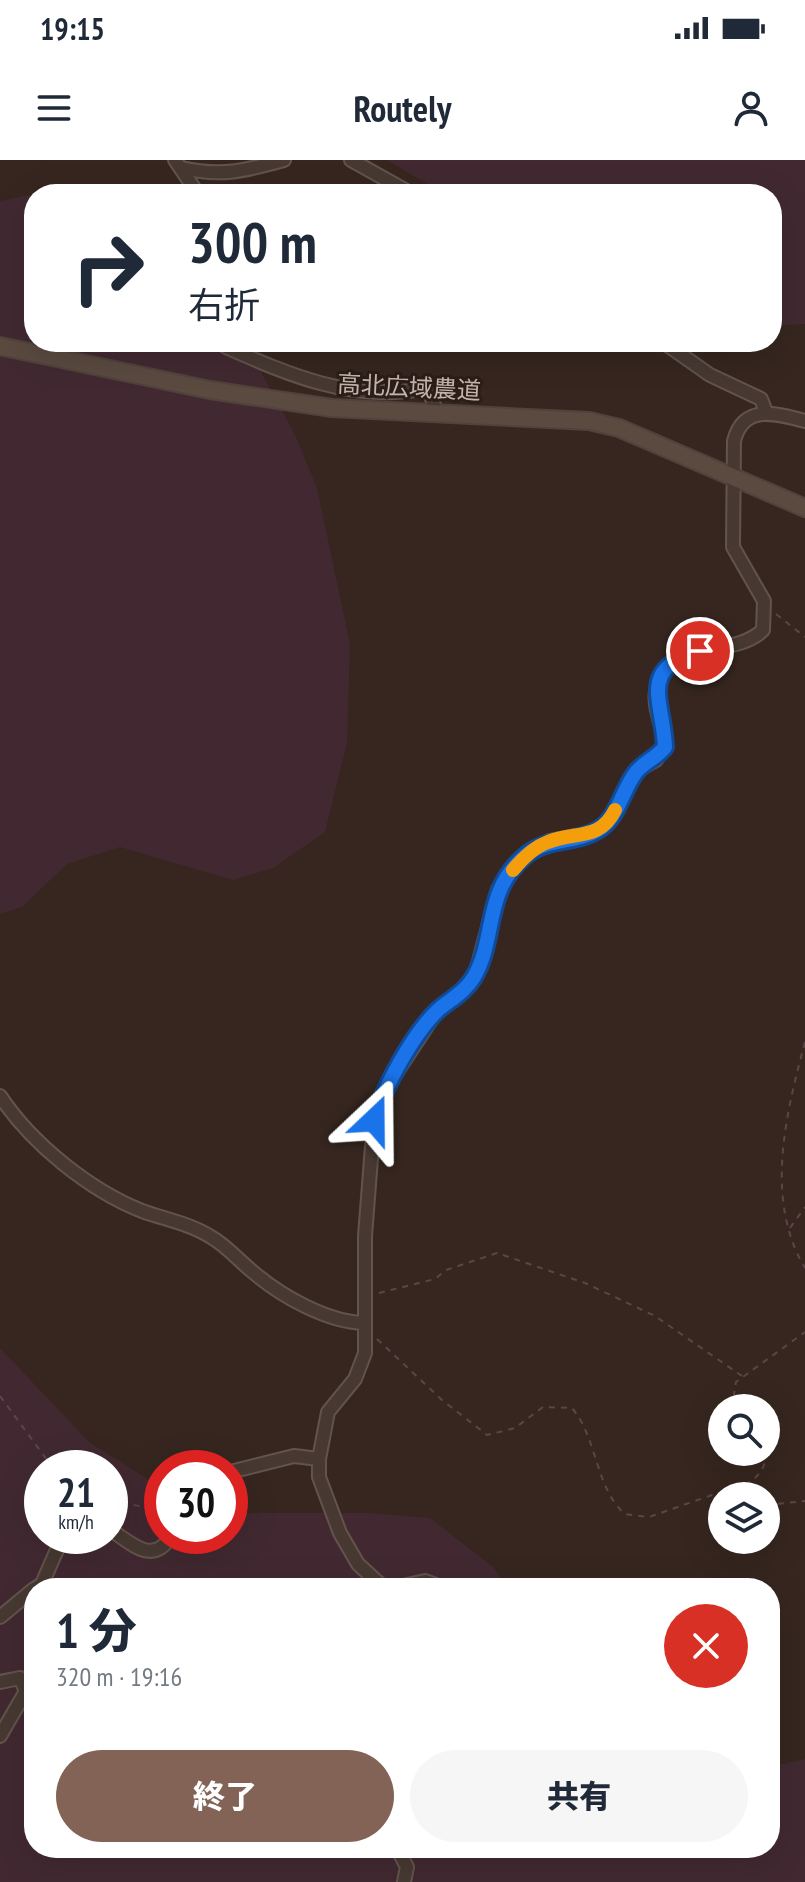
<!DOCTYPE html>
<html lang="ja">
<head>
<meta charset="utf-8">
<style>
  body { margin:0; font-family:"PT Sans Narrow","Noto Sans JP",sans-serif; background:#f6f6f7; color:#1f2937; height:100vh; display:flex; flex-direction:column; font-size:30px; white-space:nowrap }
  * { box-sizing:border-box; margin:0 }
  p { font-size:26px; color:#747a83 }
  .icon { flex:none; width:44px; height:44px; fill:none; stroke:currentColor; stroke-width:2; stroke-linecap:round; stroke-linejoin:round }
  .map { position:relative; flex:1; overflow:hidden }
  .sheet { position:absolute; left:24px; top:1418px; width:756px; height:280px; display:flex; flex-direction:column; background:#fff; border-radius:32px; box-shadow:0 8px 32px #0002 }
  .sheet>* { flex:none }
  .hud { position:absolute; left:24px; top:24px; width:758px; height:168px; border-radius:32px; box-shadow:0 8px 32px #0002; background:#fff; color:#1f2937; overflow:hidden }
  .controls { position:absolute; left:708px; top:1234px; display:grid; gap:16px }
  .controls a { display:grid; place-items:center; width:72px; height:72px; border-radius:50%; background:#fff; box-shadow:0 8px 32px #0002; font-size:40px }
  .speed { position:absolute; left:24px; top:1290px; display:flex; gap:16px; font-size:40px; font-weight:700; text-align:center }
  .speed>* { display:grid; place-content:center; width:104px; height:104px; border-radius:50%; background:#fff; box-shadow:0 8px 32px #0002; line-height:1 }
  .speed small { font-size:20px; font-weight:400 }
  .speed .limit { border:12px solid #d22; background:#fff; color:#111 }
  .pin { position:absolute; display:grid; place-items:center; width:68px; height:68px; color:#fff; margin:-34px; border:4px solid #fff; border-radius:50%; box-shadow:0 2px 8px #0007 }
  .me { position:absolute; width:88px; margin:-44px; rotate:23deg; stroke-linejoin:round; filter:drop-shadow(0 0 6px #0008) }
  .turn { display:flex; align-items:center; gap:28px; height:168px; padding:0 32px; font-size:36px }
  .turn .icon { width:104px; height:104px; stroke-width:2.5 }
  .turn b { display:block; font-size:56px; line-height:68px }
  .round { display:grid; place-items:center; flex:none; width:84px; height:84px; border-radius:42px; background:#f6f6f7 }
  .head { display:flex; align-items:center; justify-content:space-between; height:136px; padding:0 32px }
  h1 { font-size:48px; font-weight:800; line-height:60px }
  .action { display:flex; gap:16px; margin-top:auto; padding:16px 32px }
  .action a { flex:1; height:92px; border-radius:48px; background:#826356; color:#fff; font-size:32px; font-weight:800; line-height:92px; text-align:center }
  .action a+a { background:#f6f6f7; color:#1f2937 }
  .status { display:flex; justify-content:space-between; align-items:center; height:56px; padding:0 40px; background:#fff; direction:ltr }
  .status svg { height:22px; fill:currentColor }
  header { display:flex; justify-content:space-between; align-items:center; height:104px; padding:0 32px; background:#fff; font-size:36px; font-weight:800 }
  .map>svg:first-child { display:block }
  .green { fill:#422931; fill-rule:evenodd }
  .lines { fill:none; stroke-linecap:round; stroke-linejoin:round }
  .street-casing { stroke:#62544d; stroke-width:16 }
  .secondary-casing { stroke:#50423c; stroke-width:20 }
  .path { stroke:#5c4548; stroke-width:2; stroke-dasharray:6 6; stroke-linecap:butt }
  .street { stroke:#473932; stroke-width:12 }
  .secondary { stroke:#5a4a40; stroke-width:16 }
  .route-casing { stroke:#114b97; stroke-width:20 }
  .route { stroke:#1a73e8; stroke-width:14 }
  .slow { stroke:#f59e0b; stroke-width:14 }
  .labels { text-anchor:middle; dominant-baseline:central; stroke-width:6; stroke-linejoin:round; paint-order:stroke }
  .street-label { font-size:24px; fill:#c4b5ac; stroke:#2b1e18 }
</style>
</head>
<body>
<div class="status"><b>19:15</b><svg viewBox="0 0 49 12"><path d="M0 12V9h3v3zM5 12V6h3v6zM10 12V3h3v9zM15 12V0h3v12zM26 1h20v11H26zM47 4h2v5h-2z"/></svg></div>
<header><svg class="icon" aria-label="menu" viewBox="0 0 24 24"><path d="M4 6h16M4 12h16M4 18h16"/></svg>Routely<svg class="icon" aria-label="person" viewBox="0 0 24 24"><circle cx="12" cy="8" r="4"/><path d="M4 21q1-7 8-7t8 7"/></svg></header>
<div class="map">
<svg width="805" height="1722" viewBox="0 0 805 1722">
  <rect width="100%" height="100%" fill="#36261f"/>
  <g class="green">
    <path d="M387,0H805V164L772,166V34H444Z"/>
    <path d="M34,34V182H245L296,277L317,328L350,484L347,583L325,672L273,708L233,720L120,687L67,704L22,747L0,754V41Z"/>
    <path d="M0,1188L90,1283L162,1328V1376H230V1349L243,1353H369L430,1358L493,1407L507,1428H34V1688H770V1607L805,1599V1722H0ZM42,1308H110V1376H42Z"/>
  </g>
  <g class="lines">
    <defs>
      <g id="street">
        <path d="M175,0L198,34"/>
        <path d="M351,0L412,34"/>
        <path d="M181,8C222,17 244,11 284,0"/>
        <path d="M225,182L226,187C289,215 352,242 422,229L431,235L436,252"/>
        <path d="M663,182L710,215L761,239L766,252"/>
        <path d="M0,936C31,983 89,1030 142,1051C164,1059 191,1064 211,1077C227,1086 239,1101 253,1112C281,1136 327,1162 364,1163"/>
        <path d="M230,1312L294,1296L319,1299"/>
        <path d="M110,1370C129,1380 152,1408 171,1376"/>
        <path d="M36,1428L42,1424L63,1376"/>
        <path d="M384,1428L358,1404L340,1373L319,1317V1299L328,1252L355,1219L365,1193V1076L374,960L381,936L437,851L461,833L475,816L498,729L525,696L549,681L596,672L608,663L636,611L656,600L665,587C664,569 653,548 656,531C665,477 732,500 763,470L764,441L733,387L734,281C743,244 776,253 805,261"/>
        <path d="M394,1428L425,1421L444,1428"/>
        <path d="M0,1457L34,1429"/>
        <path d="M0,1522L20,1518L26,1531L0,1576"/>
        <path d="M397,1688L407,1707L404,1722"/>
      </g>
      <path id="secondary" d="M0,186L210,230L332,248L589,261L619,268L805,348"/>
    </defs>
    <use href="#street" class="street-casing"/>
    <use href="#secondary" class="secondary-casing"/>
    <g class="path">
      <path d="M776,454L805,477"/>
      <path d="M805,882C786,953 764,1040 805,1108"/>
      <path d="M790,1068L805,1047"/>
      <path d="M379,1133L435,1119L446,1110L497,1093L585,1123L655,1156L742,1216"/>
      <path d="M377,1179L442,1240L487,1275L515,1268L543,1247L572,1248C598,1279 595,1328 625,1354L649,1357L712,1335L722,1338"/>
      <path d="M0,1236L53,1308"/>
      <path d="M739,1248L734,1234L736,1222L805,1172"/>
      <path d="M741,1336L744,1325C764,1316 769,1299 766,1278"/>
      <path d="M110,1341L162,1350"/>
      <path d="M766,1345L805,1341"/>
    </g>
    <use href="#street" class="street"/>
    <use href="#secondary" class="secondary"/>
  </g>
  <g class="lines">
    <defs>
      <path id="route" d="M374,960C384,927 413,874 438,850C451,839 465,832 474,817C497,777 483,732 525,696C547,677 575,684 598,670C617,659 622,632 634,615C641,603 656,599 665,587C663,539 637,509 700,491"/>
    </defs>
    <use href="#route" class="route-casing"/>
    <use href="#route" class="route"/>
    <path class="slow" d="M513,710C523,698 534,687 548,682C575,671 600,681 615,650"/>
  </g>
  <g class="labels">
    <g class="street-label">
      <text transform="translate(409 227) rotate(3)">高北広域農道</text>
    </g>
  </g>
</svg>
<div class="controls">
<a><svg class="icon" aria-label="search" viewBox="0 0 24 24"><circle cx="10" cy="10" r="6"/><path d="M15 15l6 6"/></svg></a>
<a><svg class="icon" aria-label="layers" viewBox="0 0 24 24"><path d="M12 4l9 5-9 5-9-5zM3 14l9 5 9-5"/></svg></a>
</div>
<div class="speed"><div>21<small>km/h</small></div><div class="limit">30</div></div>
<div class="pin" style="left:700px;top:491px;background:#d93025"><svg class="icon" aria-label="arrive" viewBox="0 0 24 24"><path d="M6 21V4h12l-3 4 3 4H6"/></svg></div>
<svg class="me" style="left:374px;top:960px" viewBox="-20 -20 40 40"><path d="M0-17L14 15 0 8-14 15z" fill="#1a73e8" stroke="#fff" stroke-width="4"/></svg>
<div class="hud">
<div class="turn"><svg class="icon" aria-label="right" viewBox="0 0 24 24"><path d="M7 20v-9h11M14 6l5 5-5 5"/></svg><div><b>300 m</b>右折</div></div>
</div>
<section class="sheet">
<div class="head"><div><h1>1 分</h1><p>320 m · 19:16</p></div><a class="round" style="background:#d93025;color:#fff"><svg class="icon" aria-label="close" viewBox="0 0 24 24"><path d="M6 6l12 12M18 6L6 18"/></svg></a></div>
<div class="action"><a>終了</a><a>共有</a></div>
</section>
</div>
</body>
</html>
